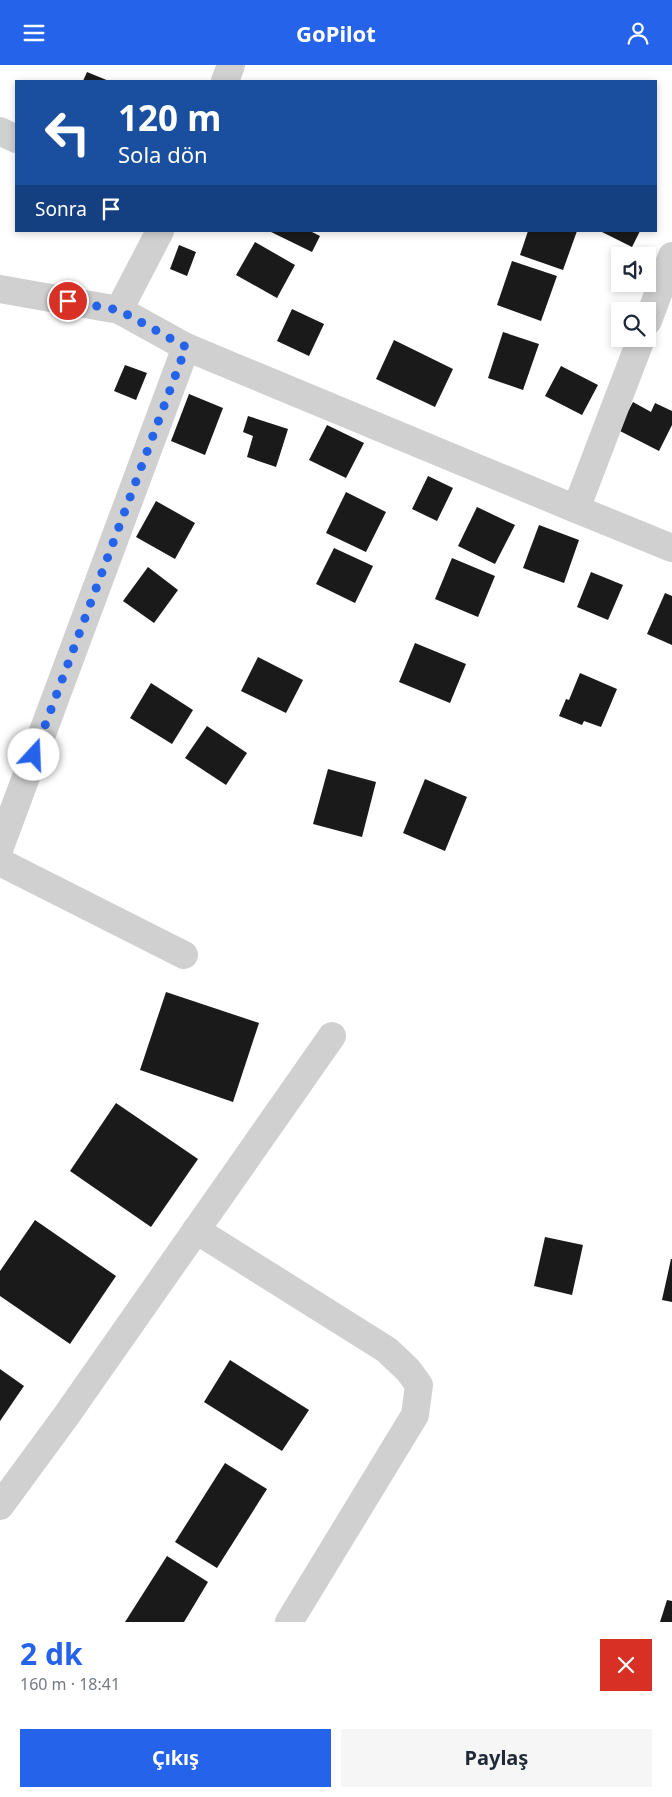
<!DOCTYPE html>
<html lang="tr">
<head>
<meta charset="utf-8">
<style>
  body { margin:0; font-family:"Noto Sans",sans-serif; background:#f6f6f7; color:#1f2937; height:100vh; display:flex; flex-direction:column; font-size:19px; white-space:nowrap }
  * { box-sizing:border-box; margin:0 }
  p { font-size:16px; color:#747a83 }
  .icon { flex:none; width:28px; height:28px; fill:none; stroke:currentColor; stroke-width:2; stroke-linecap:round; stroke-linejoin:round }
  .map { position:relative; height:1557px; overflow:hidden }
  .details { display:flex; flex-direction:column; background:#fff; flex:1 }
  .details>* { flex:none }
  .guide { position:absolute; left:15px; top:15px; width:642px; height:152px; border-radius:0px; box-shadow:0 2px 8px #0003; background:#1a4fa0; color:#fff; overflow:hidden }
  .controls { position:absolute; left:611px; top:182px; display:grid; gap:10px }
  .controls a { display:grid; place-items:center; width:45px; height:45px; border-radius:0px; background:#fff; box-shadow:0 2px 8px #0003; font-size:25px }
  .pin { position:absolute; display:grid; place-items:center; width:42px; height:42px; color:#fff; margin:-21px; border:2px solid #fff; border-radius:50%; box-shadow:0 1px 5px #0007 }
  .me { position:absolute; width:55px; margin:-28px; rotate:20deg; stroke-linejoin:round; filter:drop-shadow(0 0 4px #0008) }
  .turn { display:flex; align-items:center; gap:18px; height:105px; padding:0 20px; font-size:22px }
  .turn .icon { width:65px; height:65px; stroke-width:2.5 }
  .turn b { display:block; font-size:35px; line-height:42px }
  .then { display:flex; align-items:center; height:48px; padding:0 20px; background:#0003; gap:10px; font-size:19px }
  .round { display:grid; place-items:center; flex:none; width:52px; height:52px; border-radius:0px; background:#f6f6f7 }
  .headline { display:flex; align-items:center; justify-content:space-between; height:85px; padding:0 20px }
  h1 { font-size:30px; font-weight:700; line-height:38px; color:#2563eb }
  .button { display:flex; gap:10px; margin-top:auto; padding:10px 20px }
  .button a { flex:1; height:58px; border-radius:0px; background:#2563eb; color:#fff; font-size:20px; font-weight:700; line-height:58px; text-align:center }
  .button a+a { background:#f6f6f7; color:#1f2937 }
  header { display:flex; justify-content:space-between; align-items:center; height:65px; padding:0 20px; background:#2563eb; color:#fff; font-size:22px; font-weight:700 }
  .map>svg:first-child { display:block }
  .building { fill:#1a1a1a }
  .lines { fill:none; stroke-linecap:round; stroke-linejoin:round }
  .minor { stroke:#d0d0d0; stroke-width:28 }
  .route { stroke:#2563eb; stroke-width:9; stroke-dasharray:0 16.2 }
</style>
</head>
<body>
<header><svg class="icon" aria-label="menu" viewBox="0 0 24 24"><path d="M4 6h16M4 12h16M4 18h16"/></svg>GoPilot<svg class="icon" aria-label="person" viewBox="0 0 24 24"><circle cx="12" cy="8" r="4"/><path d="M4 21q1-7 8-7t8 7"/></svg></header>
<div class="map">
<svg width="672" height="1557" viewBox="0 0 672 1557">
  <rect width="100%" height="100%" fill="#fff"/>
  <g class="building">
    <path d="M87,7L109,16H83Z"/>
    <path d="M269,166H310L320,171L312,187Z"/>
    <path d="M528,166H577L563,205L520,190Z"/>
    <path d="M600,166H640L632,182Z"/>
    <path d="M255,177L295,200L277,233L236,210Z"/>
    <path d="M179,180L196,187L187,211L170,204Z"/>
    <path d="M512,196L557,211L541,256L497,240Z"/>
    <path d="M292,244L324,259L309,291L277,276Z"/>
    <path d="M503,267L539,279L523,325L488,313Z"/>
    <path d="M394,275L453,304L435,342L376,314Z"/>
    <path d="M125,300L147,308L136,335L114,326Z"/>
    <path d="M561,301L598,320L582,350L545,331Z"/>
    <path d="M189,329L223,343L205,390L171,376Z"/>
    <path d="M633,337L651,347L655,338L672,346V360L659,386L618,365Z"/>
    <path d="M248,351L288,364L276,402L247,392L253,371L243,367Z"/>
    <path d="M327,360L364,378L346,413L309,395Z"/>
    <path d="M428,411L453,423L437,456L412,444Z"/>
    <path d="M346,427L386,447L366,487L326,468Z"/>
    <path d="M156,436L195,458L175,494L136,472Z"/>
    <path d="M477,442L515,460L495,499L458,481Z"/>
    <path d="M539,460L579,475L564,518L523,503Z"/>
    <path d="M334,483L373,501L355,538L316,519Z"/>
    <path d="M452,493L495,511L478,552L435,534Z"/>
    <path d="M148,502L178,525L154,558L123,536Z"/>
    <path d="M591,507L623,520L608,555L577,542Z"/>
    <path d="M665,528L672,531V580L647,569Z"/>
    <path d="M415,578L466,599L450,638L399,617Z"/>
    <path d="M258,592L303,615L286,648L241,626Z"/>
    <path d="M580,608L617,624L601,662L584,656L582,660L559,651L566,634L569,635Z"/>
    <path d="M151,618L193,645L172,679L130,653Z"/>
    <path d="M207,661L247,688L226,720L185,693Z"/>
    <path d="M328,704L376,717L362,772L313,759Z"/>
    <path d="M425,714L467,732L445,786L403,768Z"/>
    <path d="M166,927L259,958L233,1037L140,1005Z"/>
    <path d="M116,1038L198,1094L151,1162L70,1106Z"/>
    <path d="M35,1155L116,1211L70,1279L0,1231V1206Z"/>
    <path d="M545,1172L583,1180L572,1230L534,1221Z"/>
    <path d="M671,1194H672V1237L662,1235Z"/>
    <path d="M230,1295L309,1345L282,1386L204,1337Z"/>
    <path d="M0,1304L24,1321L0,1356Z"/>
    <path d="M225,1398L267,1424L217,1503L175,1477Z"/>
    <path d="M167,1491L208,1517L184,1557H125Z"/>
    <path d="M667,1535L672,1536V1557H660Z"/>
  </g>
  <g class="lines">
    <g class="minor">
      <path d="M225,16L231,0"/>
      <path d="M0,66L16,74"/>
      <path d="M0,224L119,245L186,282L576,444L672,483"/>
      <path d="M119,245L160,166"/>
      <path d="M648,256L672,191"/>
      <path d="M576,444L641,274"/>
      <path d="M0,782L186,282"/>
      <path d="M0,797L184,890"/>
      <path d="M196,1165L387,1285L408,1305L419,1320L415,1350L289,1557"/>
      <path d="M0,1441L66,1351L332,971"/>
    </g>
  </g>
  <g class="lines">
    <path class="route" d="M34,690L186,282L119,245L68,236"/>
  </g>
</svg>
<div class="controls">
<a><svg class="icon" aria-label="sound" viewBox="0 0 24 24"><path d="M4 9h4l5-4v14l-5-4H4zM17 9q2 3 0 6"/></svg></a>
<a><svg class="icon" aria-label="search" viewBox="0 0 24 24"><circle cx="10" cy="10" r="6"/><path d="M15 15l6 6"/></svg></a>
</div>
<div class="pin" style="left:68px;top:236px;background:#d93025"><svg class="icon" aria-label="arrive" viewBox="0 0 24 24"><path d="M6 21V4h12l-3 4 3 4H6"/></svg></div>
<svg class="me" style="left:34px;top:690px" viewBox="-20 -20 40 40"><circle r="19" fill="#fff"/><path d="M0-13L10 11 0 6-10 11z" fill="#2563eb"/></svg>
<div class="guide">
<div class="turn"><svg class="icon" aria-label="left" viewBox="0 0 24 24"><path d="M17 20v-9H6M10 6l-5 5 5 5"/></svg><div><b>120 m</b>Sola dön</div></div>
<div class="then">Sonra<svg class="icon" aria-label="arrive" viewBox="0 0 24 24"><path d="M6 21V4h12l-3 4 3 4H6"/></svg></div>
</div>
</div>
<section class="details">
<div class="headline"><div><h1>2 dk</h1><p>160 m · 18:41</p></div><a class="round" style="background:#d93025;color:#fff"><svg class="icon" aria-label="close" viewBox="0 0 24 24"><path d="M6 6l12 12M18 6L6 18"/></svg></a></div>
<div class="button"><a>Çıkış</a><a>Paylaş</a></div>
</section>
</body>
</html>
